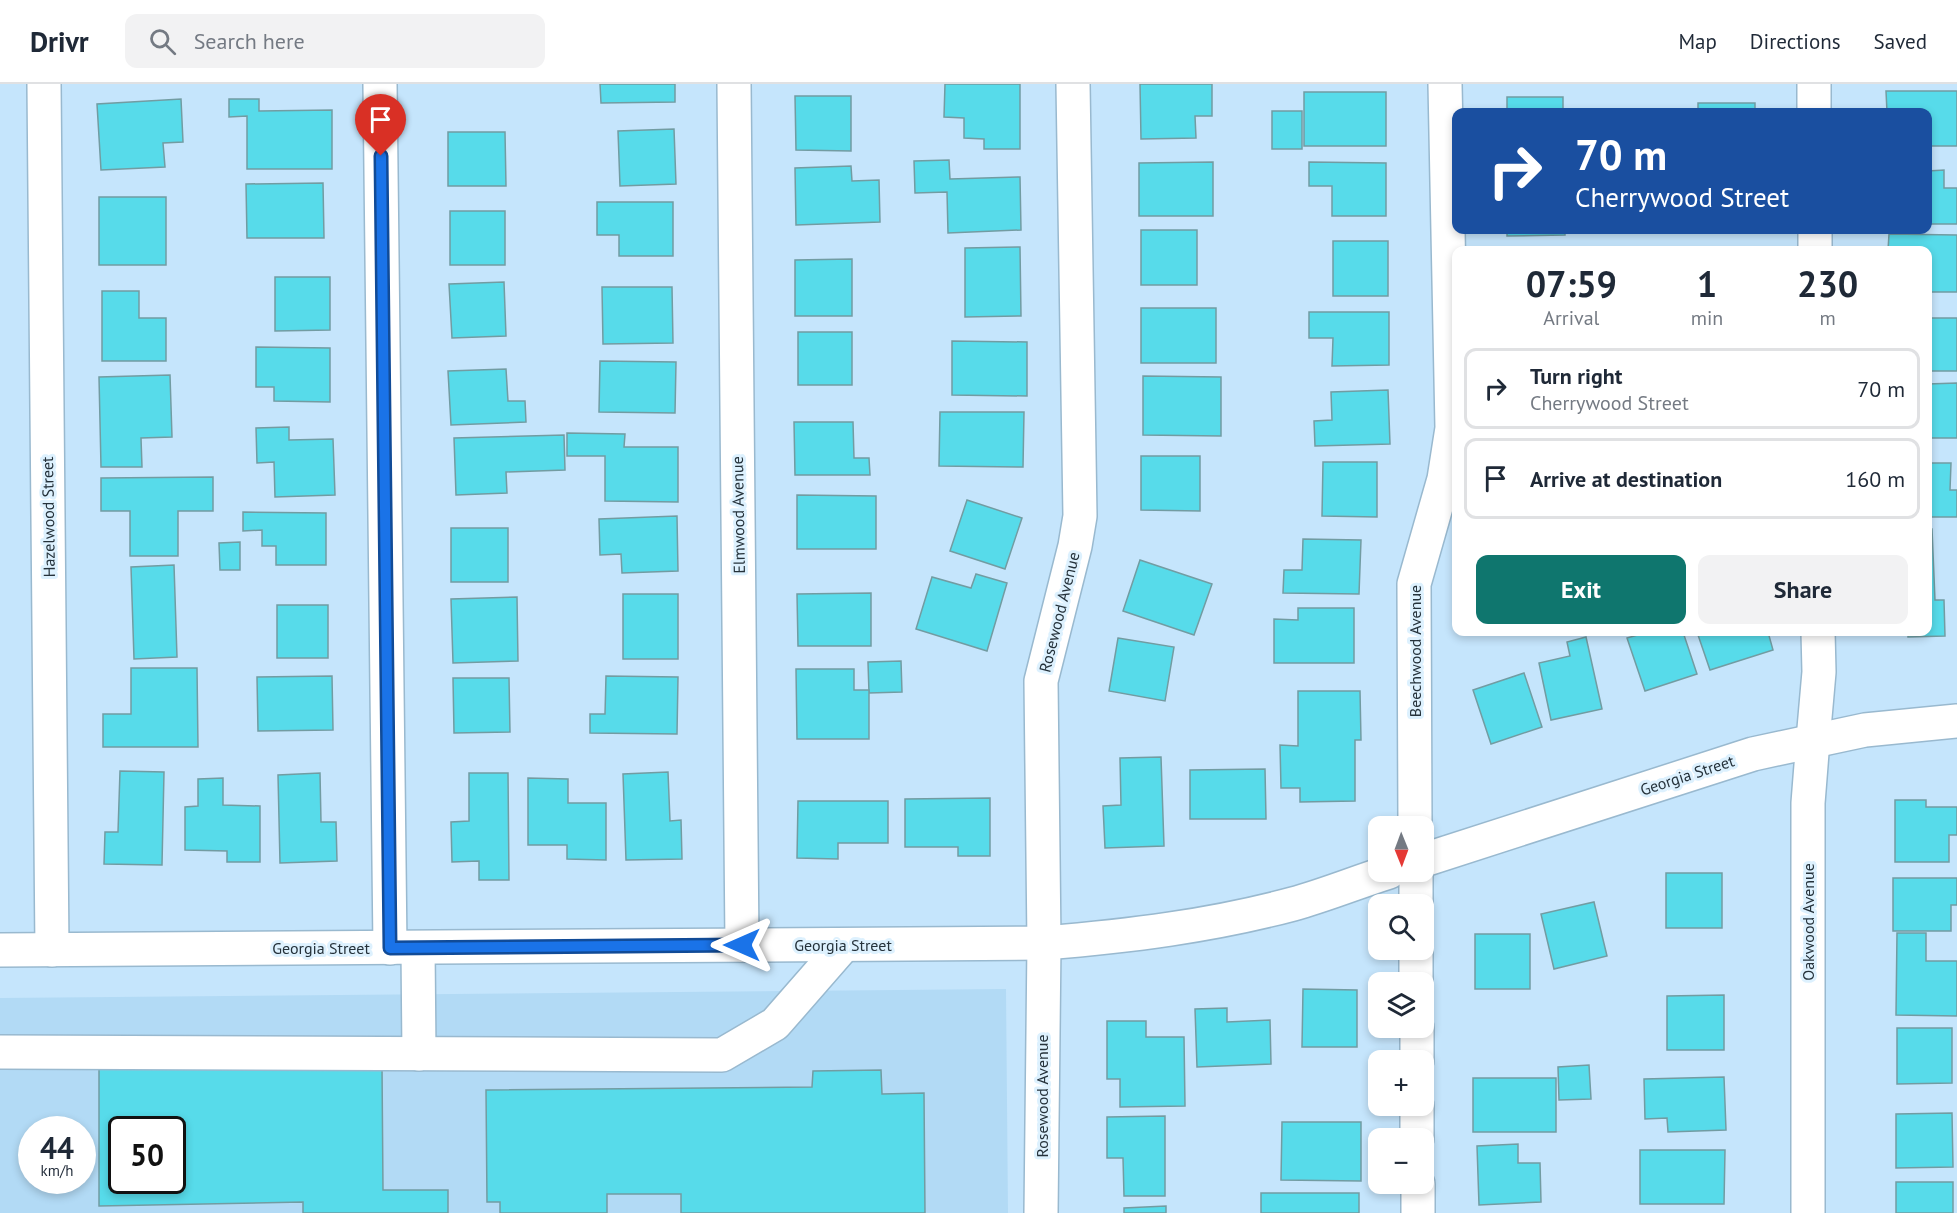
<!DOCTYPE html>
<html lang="en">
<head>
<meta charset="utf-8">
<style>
  body { margin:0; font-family:"PT Sans",sans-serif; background:#f2f2f3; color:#1f2937; height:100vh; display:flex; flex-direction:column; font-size:22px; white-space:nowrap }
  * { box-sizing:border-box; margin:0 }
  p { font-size:20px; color:#747a83 }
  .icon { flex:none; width:33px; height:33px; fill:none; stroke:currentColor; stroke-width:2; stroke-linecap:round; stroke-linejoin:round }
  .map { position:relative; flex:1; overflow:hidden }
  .details { position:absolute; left:1452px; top:162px; width:480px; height:390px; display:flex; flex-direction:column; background:#fff; border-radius:12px; box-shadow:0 3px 9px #0003 }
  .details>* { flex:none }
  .hud { position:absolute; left:1452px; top:24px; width:480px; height:126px; border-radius:12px; box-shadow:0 3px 9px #0003; background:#1a4fa0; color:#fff; overflow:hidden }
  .needle { width:39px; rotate:179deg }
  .fabs { position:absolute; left:1368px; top:732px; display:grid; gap:12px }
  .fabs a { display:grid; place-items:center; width:66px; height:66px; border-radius:12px; background:#fff; box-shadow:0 3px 9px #0003; font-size:30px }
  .speed { position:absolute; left:18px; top:1032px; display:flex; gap:12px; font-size:30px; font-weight:700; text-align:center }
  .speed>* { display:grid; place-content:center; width:78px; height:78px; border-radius:50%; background:#fff; box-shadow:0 3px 9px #0003; line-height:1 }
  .speed small { font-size:15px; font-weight:400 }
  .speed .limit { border:3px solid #111; border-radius:9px; background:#fff; color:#111 }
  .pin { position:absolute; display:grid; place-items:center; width:51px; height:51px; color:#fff; margin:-62px -26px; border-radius:50% 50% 50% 0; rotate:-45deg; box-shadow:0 0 6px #0007 }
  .pin .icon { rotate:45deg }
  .me { position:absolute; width:66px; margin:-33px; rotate:270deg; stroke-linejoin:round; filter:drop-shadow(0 0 4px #0008) }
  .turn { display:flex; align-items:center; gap:21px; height:126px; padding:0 24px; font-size:27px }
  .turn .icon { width:78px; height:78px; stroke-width:2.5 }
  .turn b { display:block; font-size:42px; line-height:51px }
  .eta { display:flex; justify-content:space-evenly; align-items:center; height:102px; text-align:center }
  .eta b { font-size:36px; font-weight:800; line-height:42px }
  .button { display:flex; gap:12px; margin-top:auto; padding:12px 24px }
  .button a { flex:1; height:69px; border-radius:12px; background:#0f766e; color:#fff; font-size:24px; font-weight:800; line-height:69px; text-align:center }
  .button a+a { background:#f2f2f3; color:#1f2937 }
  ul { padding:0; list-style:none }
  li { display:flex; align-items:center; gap:18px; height:81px; margin:0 12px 9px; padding:0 12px; border:3px solid #e0e1e3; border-radius:12px }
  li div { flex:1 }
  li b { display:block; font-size:22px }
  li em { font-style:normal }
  header { display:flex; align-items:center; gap:36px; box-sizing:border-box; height:84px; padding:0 30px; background:#fff; border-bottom:2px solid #e0e1e3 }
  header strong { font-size:28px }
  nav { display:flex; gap:33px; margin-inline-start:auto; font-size:21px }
  .search { width:420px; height:54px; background:#f2f2f3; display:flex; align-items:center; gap:15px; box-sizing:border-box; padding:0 21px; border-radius:12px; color:#747a83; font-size:22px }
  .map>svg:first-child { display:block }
  .built { fill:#b2daf5; fill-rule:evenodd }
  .building { fill:#57dbea; stroke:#729ca2; stroke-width:1.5; fill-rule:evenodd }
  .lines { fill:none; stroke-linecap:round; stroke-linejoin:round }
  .minor-casing { stroke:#99b9cf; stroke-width:36 }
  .major-casing { stroke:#99b9cf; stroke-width:36 }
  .minor { stroke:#fff; stroke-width:33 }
  .major { stroke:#fff; stroke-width:33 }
  .route-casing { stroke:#114b97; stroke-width:15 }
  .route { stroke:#1a73e8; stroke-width:10 }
  .labels { text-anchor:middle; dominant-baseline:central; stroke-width:6; stroke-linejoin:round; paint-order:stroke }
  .street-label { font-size:16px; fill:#25323b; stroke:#ddf1fe }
</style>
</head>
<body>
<header>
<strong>Drivr</strong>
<div class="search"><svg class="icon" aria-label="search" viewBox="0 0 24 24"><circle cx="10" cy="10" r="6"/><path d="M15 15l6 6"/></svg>Search here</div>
<nav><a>Map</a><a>Directions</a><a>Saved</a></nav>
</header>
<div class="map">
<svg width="1957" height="1129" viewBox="0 0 1957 1129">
  <rect width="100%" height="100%" fill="#c5e5fc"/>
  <path class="built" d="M1006,905L1008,1129H0V914ZM32,1046H82V1096H32ZM122,1046H172V1096H122Z"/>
  <g class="building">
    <path d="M600,0H675V18L601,19Z"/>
    <path d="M945,0H1020V65H984V55L964,54V34L944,33Z"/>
    <path d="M1140,0H1212V32H1195L1196,54L1141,55Z"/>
    <path d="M1886,7H1957V62H1928V28H1887Z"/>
    <rect x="1304" y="8" width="82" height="54"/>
    <path d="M795,12H851V67L796,66Z"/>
    <path d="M1507,13H1563V28H1580H1507Z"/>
    <path d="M181,15L183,58L163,59L165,83L101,86L97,20Z"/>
    <path d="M229,15H259V27L332,26V85H247V32L229,33Z"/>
    <rect x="1698" y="19" width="57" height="9"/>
    <rect x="1272" y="27" width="30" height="38"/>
    <path d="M674,45L676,100L620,102L618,47Z"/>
    <path d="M448,48H505L506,102H448Z"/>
    <path d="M949,76L950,95L1020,93L1021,146L948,149L947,108L915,109L914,77Z"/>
    <path d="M1213,78V132H1139V79Z"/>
    <path d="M1309,78L1386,79V132H1332V102H1309Z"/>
    <path d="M851,82L852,97L879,96L880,138L796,141L795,84Z"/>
    <path d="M1944,86V104H1957V140H1928V87Z"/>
    <path d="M323,99L324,154H247L246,100Z"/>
    <rect x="99" y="113" width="67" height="68"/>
    <path d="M597,118H673V172H619V151H597Z"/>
    <rect x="450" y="127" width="55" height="54"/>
    <rect x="1141" y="146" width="56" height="55"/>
    <path d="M1507,146H1565V151L1507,152Z"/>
    <path d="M1889,150L1957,151V208H1928V166H1888Z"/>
    <rect x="1333" y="157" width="55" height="55"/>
    <path d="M1020,163L1021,232L965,233V164Z"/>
    <path d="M852,175V232H795V176Z"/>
    <path d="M275,193H330V246L275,247Z"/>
    <path d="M504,198L506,252L452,254L449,200Z"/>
    <path d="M602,203H672L673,259L603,260Z"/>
    <path d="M102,207H139V234H166V277H102Z"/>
    <rect x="1141" y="224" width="75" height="55"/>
    <path d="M1309,228H1389V281L1332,282L1333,254H1309Z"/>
    <rect x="1928" y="234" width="29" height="53"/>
    <rect x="798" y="248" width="54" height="53"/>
    <path d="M952,257L1027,258V312L952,311Z"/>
    <path d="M256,263L330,264V318L274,317V303H256Z"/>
    <path d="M600,277L676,278L675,329L599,328Z"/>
    <path d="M506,285L508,317H525L526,338L451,341L448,287Z"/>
    <path d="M170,291L172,353L141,354L142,383H101L99,293Z"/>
    <path d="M1143,292L1221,293V352L1143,351Z"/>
    <path d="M1957,299V354H1928V300Z"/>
    <path d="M1388,306L1390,360L1315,362L1314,337L1332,336L1331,308Z"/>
    <path d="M940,328H1024L1023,383L939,382Z"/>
    <path d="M794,338H853L854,374H869L870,391H795Z"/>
    <path d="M289,343V356L333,355L335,411L275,413L274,378L257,379L256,344Z"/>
    <path d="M567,349L625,350L624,363H678V418L605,417V372H567Z"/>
    <path d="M564,351L565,386L506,388L507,409L456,411L454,354Z"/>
    <path d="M1141,372H1200V427L1141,426Z"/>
    <path d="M1323,378H1377V433L1322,432Z"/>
    <path d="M1928,379H1951L1950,406H1957V433H1928Z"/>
    <path d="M213,393V427H178V472H130V427H101V394Z"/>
    <path d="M797,411L876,412V465H797Z"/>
    <path d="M967,416L1022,434L1005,485L950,467Z"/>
    <path d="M243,428L326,429V481H276V462H262V446L243,447Z"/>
    <path d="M677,432L678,487L622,489L621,470L600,471L599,435Z"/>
    <rect x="451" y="444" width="57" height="54"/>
    <path d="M1928,445H1932L1935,516H1944L1945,552L1908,553V548H1928Z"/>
    <path d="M1303,455L1361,456L1359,510L1283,509L1284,486H1302Z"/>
    <path d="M240,458V486H220L219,459Z"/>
    <path d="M1140,476L1212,500L1194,551L1123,527Z"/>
    <path d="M174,481L177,573L134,575L131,483Z"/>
    <path d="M976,490L1007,499L987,567L916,545L932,493L971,504Z"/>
    <path d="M871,509V562H798L797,510Z"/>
    <rect x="623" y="510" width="55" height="65"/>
    <path d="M517,513L518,577L453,579L451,515Z"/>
    <rect x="277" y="521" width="51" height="53"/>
    <path d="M1298,524H1354V579H1274V535L1298,536Z"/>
    <path d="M1648,548H1683L1697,590L1645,607L1627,554Z"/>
    <path d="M1697,548H1768L1773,566L1710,586Z"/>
    <path d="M1586,553L1602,625L1551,636L1539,579L1570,572L1567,558Z"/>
    <path d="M1118,554L1174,563L1165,617L1109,607Z"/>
    <path d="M901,577L902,608L869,609L868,578Z"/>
    <path d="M131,584H197L198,663H103V630H131Z"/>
    <path d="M796,585H854V606H869V655H797Z"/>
    <path d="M1524,589L1542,643L1491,660L1473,606Z"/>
    <path d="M332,592L333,646L258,647L257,593Z"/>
    <path d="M606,592L678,593L677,650L590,649V630H605Z"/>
    <path d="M453,594H509L510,648L454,649Z"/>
    <path d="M1298,607H1360L1361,656H1355V717L1300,718V704H1281L1280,661L1298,662Z"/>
    <path d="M1161,673L1164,762L1105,764L1103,722L1121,721L1120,674Z"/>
    <path d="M1265,685L1266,735H1190V686Z"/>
    <path d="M120,687L164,688L162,781L104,780L105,748H118Z"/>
    <path d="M668,688L670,737L681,736L682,775L626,776L623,690Z"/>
    <path d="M320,689L321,738H336L337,777L280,779L278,691Z"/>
    <path d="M469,689H508L509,796H479V777L452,778L451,738L469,737Z"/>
    <path d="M223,694V721L260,722V778H227V767L185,766V723L198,722V695Z"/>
    <path d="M528,694L568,695V719H606V776L567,775V761H528Z"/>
    <path d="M990,714V772H958V763H905V715Z"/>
    <path d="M1895,716H1926V723H1957V751H1949V778H1895Z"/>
    <path d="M798,717H888V759H838V775L797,774Z"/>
    <rect x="1666" y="789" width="56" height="55"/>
    <path d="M1893,794H1957V821H1951V847H1893Z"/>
    <path d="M1594,818L1607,872L1554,885L1541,830Z"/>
    <path d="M1897,849H1926V877H1957V932L1896,931Z"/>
    <rect x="1475" y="850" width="55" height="55"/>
    <path d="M1303,905L1357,906V963H1302Z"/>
    <path d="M1724,911V966H1667V912Z"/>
    <path d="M1227,924V938L1270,936L1271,980L1197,983L1195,925Z"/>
    <path d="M1107,937H1146V953H1184L1185,1022L1120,1023V995H1107Z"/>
    <path d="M1897,944H1952V999L1897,1000Z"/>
    <path d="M1589,981L1591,1015L1559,1016L1558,983Z"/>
    <path d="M99,982H382L383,1106H448V1129H303V1118L99,1122ZM122,1046H172V1096H122Z"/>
    <path d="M881,986L882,1010L924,1009L925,1129H681V1110H607V1129H500V1118H487L486,1006L812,1003L813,987Z"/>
    <path d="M1724,993L1726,1046L1668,1048L1667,1034L1645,1035L1644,995Z"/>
    <rect x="1473" y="994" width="83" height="54"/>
    <path d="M1952,1029L1953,1083L1896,1084V1030Z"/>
    <path d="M1165,1032V1112H1124L1123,1074H1107V1033Z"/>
    <path d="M1282,1038H1361V1097L1281,1096Z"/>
    <path d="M1518,1060V1079H1540L1541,1118L1479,1121L1477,1062Z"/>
    <path d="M1640,1066H1725L1724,1120H1640Z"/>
    <rect x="1896" y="1098" width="57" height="31"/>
    <rect x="1261" y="1109" width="98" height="20"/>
    <path d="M1166,1122V1129H1124V1124Z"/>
  </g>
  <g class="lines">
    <defs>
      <g id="minor">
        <path d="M44,0L52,866"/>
        <path d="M380,0L390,864"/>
        <path d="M734,0L742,861"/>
        <path d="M1814,0V28"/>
        <path d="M1815,146V166"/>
        <path d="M1813,656L1819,588L1818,548"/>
        <path d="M1415,742L1414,500L1444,395L1452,344L1445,0"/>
        <path d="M1416,788V820"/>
        <path d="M418,864L419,970"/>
        <path d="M1416,866V898"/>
        <path d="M1417,944V976"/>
        <path d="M0,968L722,971L775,940L844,861"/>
        <path d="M1417,1022V1054"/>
        <path d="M1418,1100V1129"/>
        <path d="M1041,1129L1044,859L1041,597L1075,462L1080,432L1073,0"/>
      </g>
      <g id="major">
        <path d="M1424,776L1753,670L1865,646L1957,637"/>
        <path d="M0,866L1044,859C1129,852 1211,842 1293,820C1326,811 1357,798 1389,788"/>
        <path d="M1808,1129V719L1813,656"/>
      </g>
    </defs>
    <use href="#minor" class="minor-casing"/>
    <use href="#major" class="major-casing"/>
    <use href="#minor" class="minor"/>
    <use href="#major" class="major"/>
  </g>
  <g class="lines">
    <defs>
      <path id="route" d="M381,72L390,864L742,861"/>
    </defs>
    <use href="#route" class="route-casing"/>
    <use href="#route" class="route"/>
  </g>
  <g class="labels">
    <g class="street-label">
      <text transform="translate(738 431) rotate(-91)">Elmwood Avenue</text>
      <text transform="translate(48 433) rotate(-91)">Hazelwood Street</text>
      <text transform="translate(1059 528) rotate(-76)">Rosewood Avenue</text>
      <text transform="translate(1415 567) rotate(-90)">Beechwood Avenue</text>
      <text transform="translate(1687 691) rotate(-18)">Georgia Street</text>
      <text transform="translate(1808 838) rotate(-90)">Oakwood Avenue</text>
      <text x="843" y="861">Georgia Street</text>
      <text x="321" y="864">Georgia Street</text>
      <text transform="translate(1042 1012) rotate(-90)">Rosewood Avenue</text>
    </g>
  </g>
</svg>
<div class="fabs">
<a><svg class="needle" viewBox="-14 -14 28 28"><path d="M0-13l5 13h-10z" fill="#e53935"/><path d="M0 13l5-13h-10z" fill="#747a83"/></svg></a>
<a><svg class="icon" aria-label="search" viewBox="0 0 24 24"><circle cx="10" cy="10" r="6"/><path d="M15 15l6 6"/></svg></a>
<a><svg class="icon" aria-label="layers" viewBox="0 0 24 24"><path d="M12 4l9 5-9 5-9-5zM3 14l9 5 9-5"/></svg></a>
<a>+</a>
<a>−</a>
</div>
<div class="speed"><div>44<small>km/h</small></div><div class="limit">50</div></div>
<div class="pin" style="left:381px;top:72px;background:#d93025"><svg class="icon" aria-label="arrive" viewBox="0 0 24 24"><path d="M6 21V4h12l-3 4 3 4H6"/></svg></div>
<svg class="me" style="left:742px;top:861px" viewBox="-20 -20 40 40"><path d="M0-17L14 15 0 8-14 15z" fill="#1a73e8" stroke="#fff" stroke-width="4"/></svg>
<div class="hud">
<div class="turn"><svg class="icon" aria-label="right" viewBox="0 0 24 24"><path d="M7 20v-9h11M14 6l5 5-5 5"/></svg><div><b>70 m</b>Cherrywood Street</div></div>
</div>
<section class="details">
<div class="eta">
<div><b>07:59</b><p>Arrival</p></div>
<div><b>1</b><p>min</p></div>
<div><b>230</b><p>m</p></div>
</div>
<ul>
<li><svg class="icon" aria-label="right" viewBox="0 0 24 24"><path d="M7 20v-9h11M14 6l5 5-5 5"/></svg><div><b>Turn right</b><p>Cherrywood Street</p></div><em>70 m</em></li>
<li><svg class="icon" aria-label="arrive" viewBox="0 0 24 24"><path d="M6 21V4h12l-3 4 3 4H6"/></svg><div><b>Arrive at destination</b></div><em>160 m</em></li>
</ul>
<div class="button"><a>Exit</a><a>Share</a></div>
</section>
</div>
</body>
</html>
